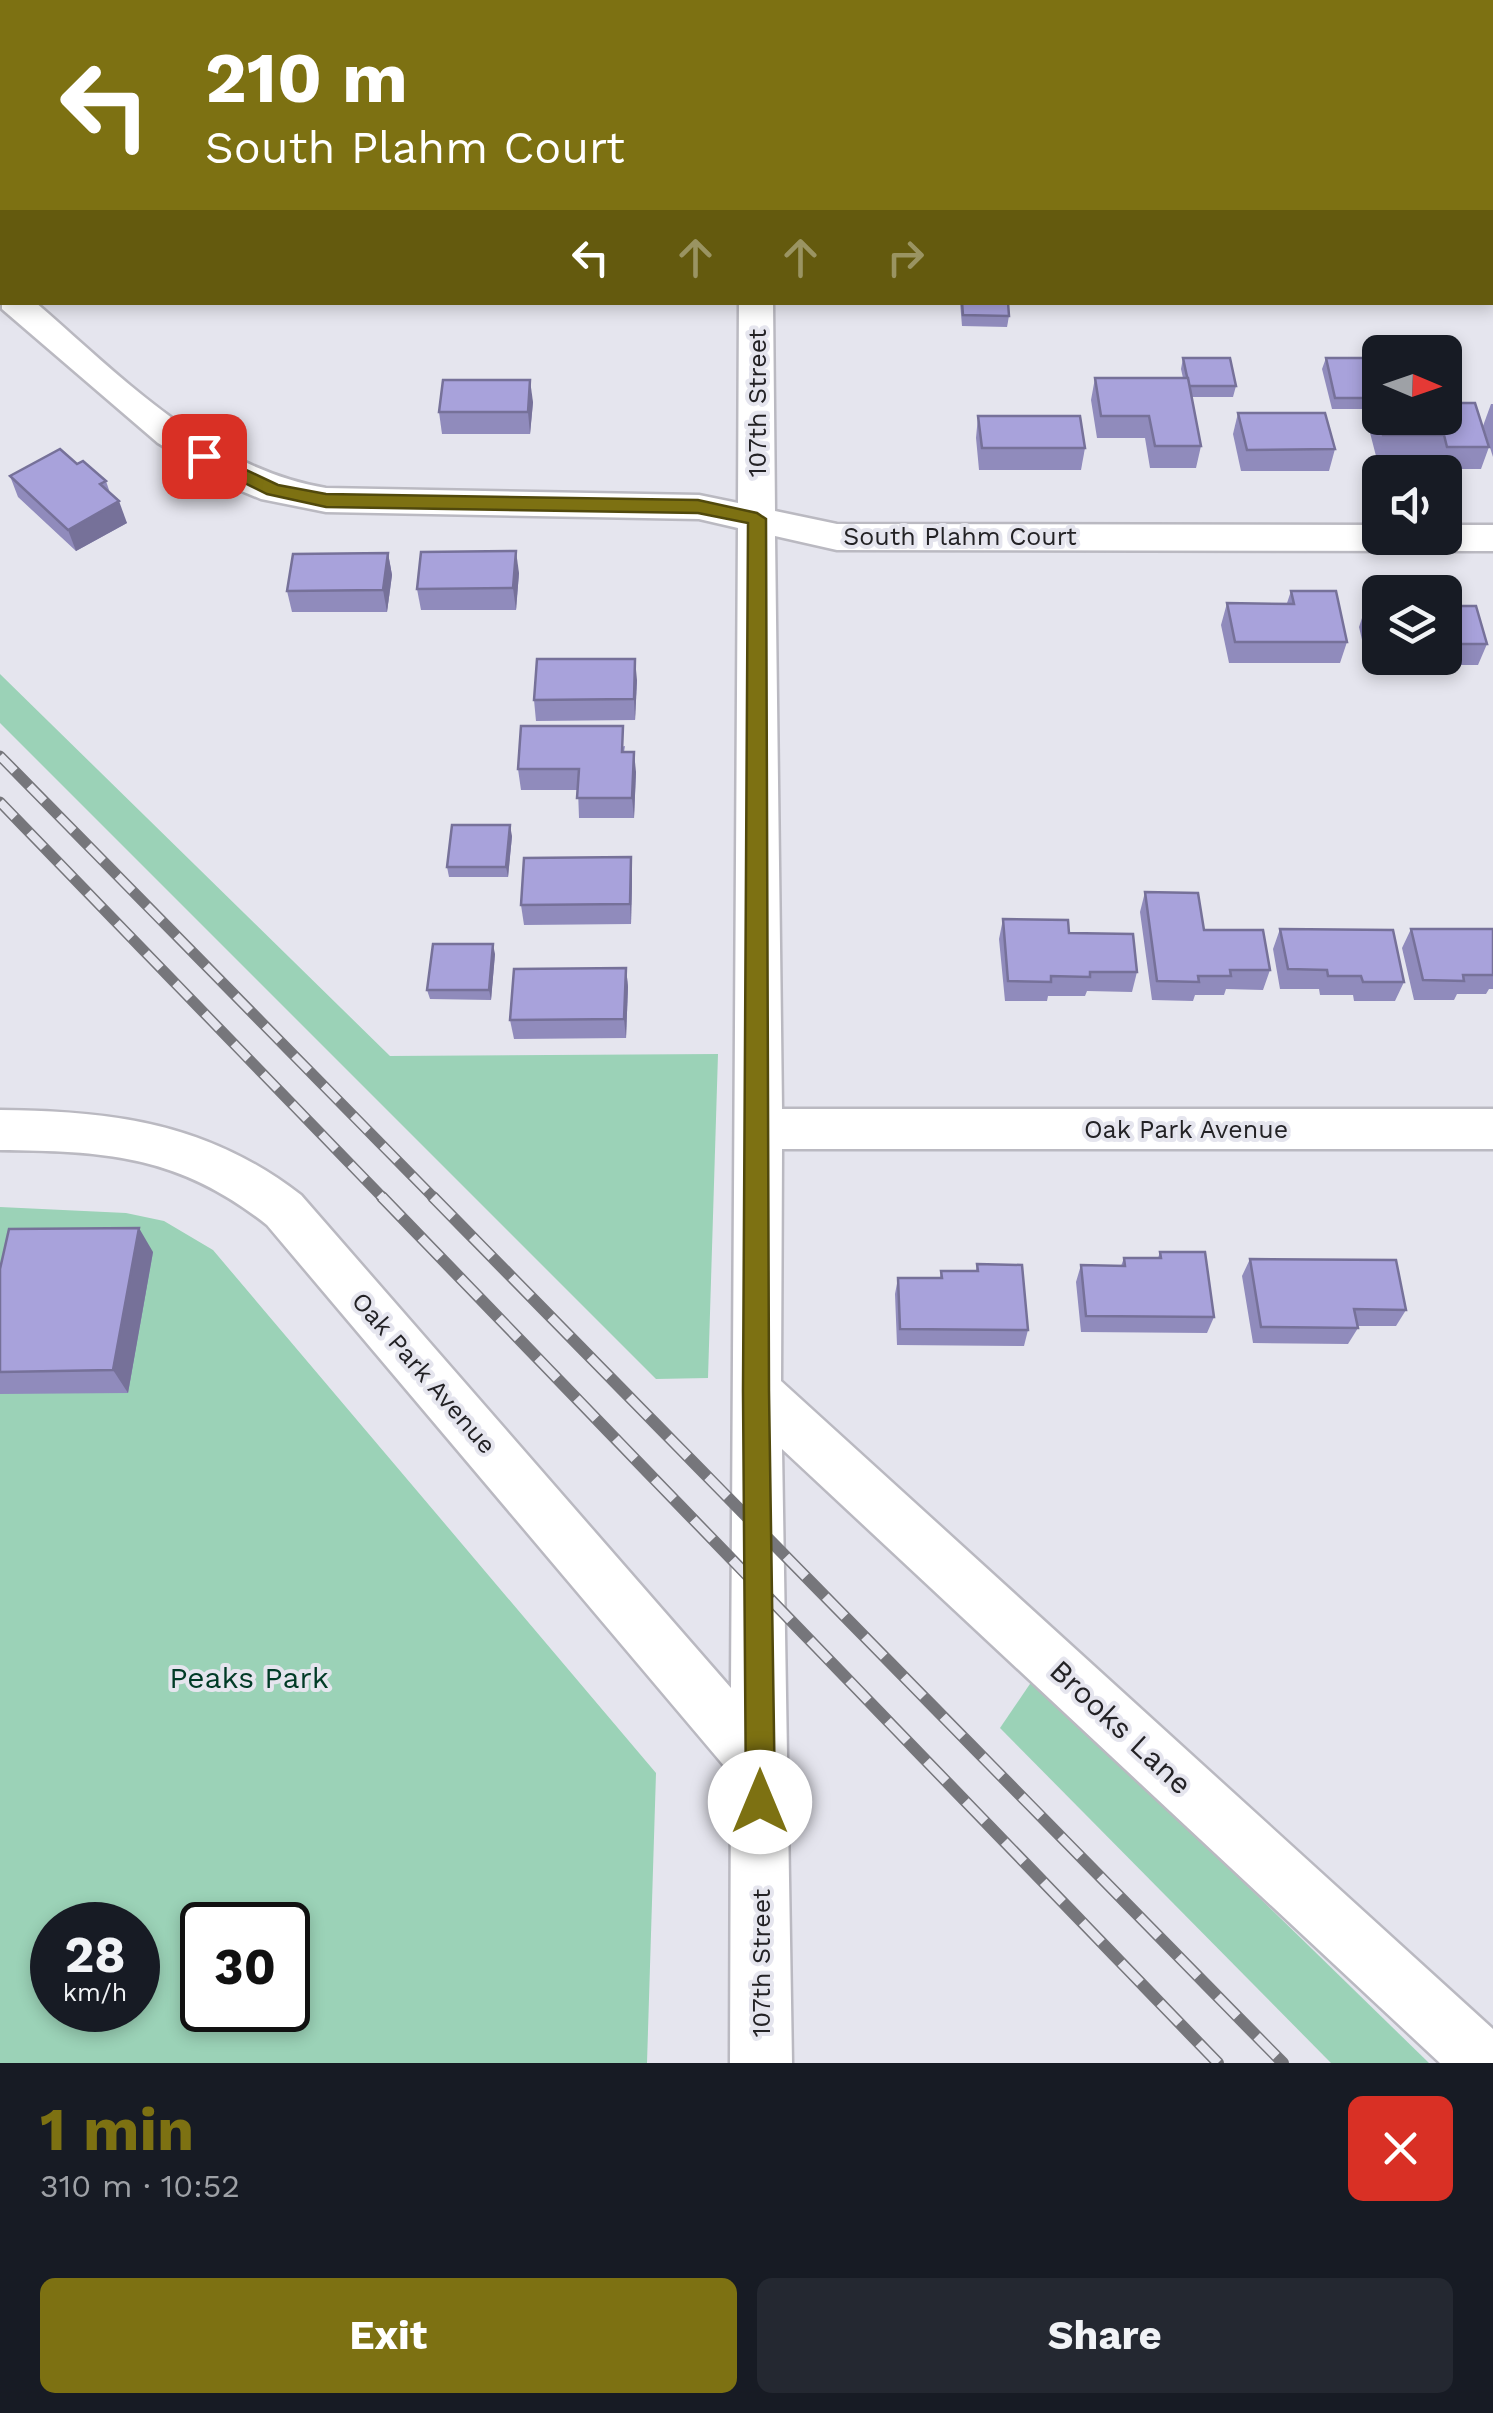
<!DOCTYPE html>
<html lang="en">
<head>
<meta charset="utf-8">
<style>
  body { margin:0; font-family:"Work Sans",sans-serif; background:#242831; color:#f1f3f6; height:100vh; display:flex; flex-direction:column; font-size:38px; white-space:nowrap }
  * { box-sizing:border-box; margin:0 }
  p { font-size:32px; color:#9ea1a6 }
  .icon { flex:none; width:55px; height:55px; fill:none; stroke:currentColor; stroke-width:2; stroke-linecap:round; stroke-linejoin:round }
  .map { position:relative; height:2063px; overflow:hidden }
  .side { display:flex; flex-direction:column; background:#171b24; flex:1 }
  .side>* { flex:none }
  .top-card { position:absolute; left:0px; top:0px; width:1495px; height:305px; box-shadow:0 5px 15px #0003; background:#7d7112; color:#fff; overflow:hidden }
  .needle { width:65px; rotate:92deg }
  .controls { position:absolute; left:1362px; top:335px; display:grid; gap:20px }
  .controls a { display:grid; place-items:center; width:100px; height:100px; border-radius:15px; background:#171b24; box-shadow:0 5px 15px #0003; font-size:50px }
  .speed { position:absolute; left:30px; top:1902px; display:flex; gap:20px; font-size:50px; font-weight:700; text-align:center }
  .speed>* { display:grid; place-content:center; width:130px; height:130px; border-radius:50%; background:#171b24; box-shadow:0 5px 15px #0003; line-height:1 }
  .speed small { font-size:25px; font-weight:400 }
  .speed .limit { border:5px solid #111; border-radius:15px; background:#fff; color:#111 }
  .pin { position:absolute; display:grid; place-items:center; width:85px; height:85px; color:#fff; margin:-42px; border-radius:20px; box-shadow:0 5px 15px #0006 }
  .me { position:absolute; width:110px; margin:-55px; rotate:0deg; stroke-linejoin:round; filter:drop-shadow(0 0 8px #0008) }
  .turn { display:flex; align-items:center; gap:35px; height:210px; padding:0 40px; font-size:45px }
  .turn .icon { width:130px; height:130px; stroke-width:2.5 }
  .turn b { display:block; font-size:70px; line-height:85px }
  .lanes { display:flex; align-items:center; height:95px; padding:0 40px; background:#0003; justify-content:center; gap:50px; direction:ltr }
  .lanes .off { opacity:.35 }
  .round { display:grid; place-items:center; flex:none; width:105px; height:105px; border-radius:15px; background:#242831 }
  .headline { display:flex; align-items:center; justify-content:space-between; height:170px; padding:0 40px }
  h1 { font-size:60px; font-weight:700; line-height:75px; color:#7d7112 }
  .action { display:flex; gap:20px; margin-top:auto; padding:20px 40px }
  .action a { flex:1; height:115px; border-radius:15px; background:#7d7112; color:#fff; font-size:40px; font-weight:700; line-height:115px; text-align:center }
  .action a+a { background:#242831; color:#f1f3f6 }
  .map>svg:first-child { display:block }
  .green { fill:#9bd2b7; fill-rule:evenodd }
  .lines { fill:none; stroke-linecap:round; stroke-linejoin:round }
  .minor-casing { stroke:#bab9c1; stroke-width:5 }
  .minor { fill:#fff; fill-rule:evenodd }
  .rail-far1-casing { stroke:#76767b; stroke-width:11 }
  .rail-casing { stroke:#76767b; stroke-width:12 }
  .rail-far1 { stroke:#e5e5ee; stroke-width:8; stroke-dasharray:21; stroke-linecap:butt }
  .rail { stroke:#e5e5ee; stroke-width:9; stroke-dasharray:28; stroke-linecap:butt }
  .wall { fill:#908bbc }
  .shaded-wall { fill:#767199 }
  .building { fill:#a8a2db; stroke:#767199; stroke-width:2.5 }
  .route { fill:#7d7112; stroke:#51490c; stroke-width:2.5 }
  .labels { text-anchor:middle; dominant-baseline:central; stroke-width:8; stroke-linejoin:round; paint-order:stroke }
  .street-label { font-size:25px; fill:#232225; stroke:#e5e5ee }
  .near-park-label { font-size:30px; fill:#003b26; stroke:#e5e5ee }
  .near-street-label { font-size:30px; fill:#232225; stroke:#e5e5ee }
</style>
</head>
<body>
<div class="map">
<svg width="1493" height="2063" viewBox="0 0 1493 2063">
  <rect width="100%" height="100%" fill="#e5e5ee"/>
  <g class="green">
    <path d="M0,674L390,1056L718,1054L708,1378L656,1379L0,723Z"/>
    <path d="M0,1207L126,1213L164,1221L213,1250L656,1773L647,2063H0ZM52,1925H138V2010H52ZM202,1925H288V2010H202Z"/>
    <path d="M1034,1678L1429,2063H1331L1000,1728Z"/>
  </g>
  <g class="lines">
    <defs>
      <g id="minor">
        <rect x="251" y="0" width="28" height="2"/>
        <rect x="743" y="0" width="28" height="2"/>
        <path d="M1197,0H1225L1226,2H1198Z"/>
        <rect x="1492" y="75" width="1" height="18"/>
        <rect x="0" y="157" width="2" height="18"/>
        <path d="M2,295V302H35C123,378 208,468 326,488L699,495L738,503L739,302H773L775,511L837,524L1380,525V538H1445V525H1493V551L837,550L775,536L782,1109H1493V1149H782L781,1381L1493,2029V2063H1440L782,1449L792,2063H730L731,1774L267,1225C180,1156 108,1151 0,1150V1110C114,1111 208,1123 301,1195L731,1688L738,528L699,519L326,512L261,499L227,485L158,443L2,309Z"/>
      </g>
    </defs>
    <use href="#minor" class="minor-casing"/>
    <use href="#minor" class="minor"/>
    <defs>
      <g id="rail-far1">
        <path d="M0,756L435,1199"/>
        <path d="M0,802L384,1199"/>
      </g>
      <g id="rail">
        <path d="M382,1197L1218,2063"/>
        <path d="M433,1197L1283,2063"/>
      </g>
    </defs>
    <use href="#rail-far1" class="rail-far1-casing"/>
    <use href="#rail" class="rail-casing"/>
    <use href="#rail-far1" class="rail-far1"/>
    <use href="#rail" class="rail"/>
  </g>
  <g class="wall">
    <rect x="349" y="0" width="73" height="2"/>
    <rect x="605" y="0" width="77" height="2"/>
    <rect x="1013" y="0" width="75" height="2"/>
    <rect x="1094" y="0" width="75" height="2"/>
    <path d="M1264,0H1429L1430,2H1264Z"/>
    <path d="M1432,0H1493V16L1492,2H1433Z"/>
    <path d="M960,302H1008L1009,316L1007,327L962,326Z"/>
    <path d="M1183,358L1236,386L1233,397H1191L1201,446L1196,468H1150L1145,438H1097L1091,400L1095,378H1183L1181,369Z"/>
    <path d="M1326,358L1380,390V418L1489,447L1481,469H1439L1436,456H1376L1368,425L1373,409H1332L1322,369Z"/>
    <path d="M533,402L530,434H442L439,412Z"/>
    <path d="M1491,404H1493V457L1483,426Z"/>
    <path d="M1238,413L1335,449L1329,471H1241L1233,434Z"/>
    <path d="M978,416L1085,448L1081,470H979L976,438Z"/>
    <path d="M77,464L106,481L110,493L127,523L76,551L18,497L10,476Z"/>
    <path d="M388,553L392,575L387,612H292L287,591Z"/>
    <path d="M519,573L516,610H421L417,589Z"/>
    <path d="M1291,591L1347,642L1340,663H1229L1221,625L1227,603H1287Z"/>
    <path d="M1366,606H1380V658H1445V606L1487,644L1478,665H1368L1359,627Z"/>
    <path d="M637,680L635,720L536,721L534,700Z"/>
    <path d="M625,746L624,752L636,772L634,818H579L578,790H521L518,769Z"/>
    <path d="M512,836L508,877H449L447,867Z"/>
    <path d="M631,857L632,877L631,924L524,925L521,905Z"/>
    <path d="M1145,892L1270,970L1263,990L1226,989L1224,995H1195L1193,1001L1152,1000L1140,912Z"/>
    <path d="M1003,919L1069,933L1137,972L1132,992L1087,991L1085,996H1048L1047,1001H1005L999,939Z"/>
    <path d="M1280,929L1404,982L1395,1001H1354L1353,995H1320L1319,989H1280L1273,949Z"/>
    <path d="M1411,929H1493V989H1489L1486,994H1457L1454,1000H1414L1402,948Z"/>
    <path d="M495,954L491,1000L430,999L427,990Z"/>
    <path d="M626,968L628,987L626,1038L514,1039L510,1020Z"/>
    <path d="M153,1252L128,1393L0,1394V1269Z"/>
    <path d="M1160,1252L1214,1317L1207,1333L1081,1332L1076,1282L1081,1265L1121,1266L1124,1258H1158Z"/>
    <path d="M1250,1259L1406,1310L1396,1326H1357L1358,1328L1348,1344L1253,1343L1242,1276Z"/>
    <path d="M977,1264L1028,1330L1024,1346L897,1345L895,1294L898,1278H940L941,1271H976Z"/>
  </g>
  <g class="shaded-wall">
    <path d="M530,380L533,402L530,434L528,412Z"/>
    <path d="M119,501L127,523L76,551L68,530Z"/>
    <path d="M516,551L519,573L516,610L513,588Z"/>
    <path d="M388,553L392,575L387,612L383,590Z"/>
    <path d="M635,659L637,680L635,720L634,699Z"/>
    <path d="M634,752L636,772L634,818L632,798Z"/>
    <path d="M510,825L512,836L508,877L506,867Z"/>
    <path d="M631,857L632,877L631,924L630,904Z"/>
    <path d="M493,944L495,954L491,1000L489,990Z"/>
    <path d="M626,968L628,987L626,1038L624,1019Z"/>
    <path d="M139,1228L153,1252L128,1393L113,1370Z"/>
  </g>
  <g class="building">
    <path d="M1050,0H1088V2H1051Z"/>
    <path d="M1101,0H1139V2H1102Z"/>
    <path d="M1312,0H1349L1350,2H1313Z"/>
    <path d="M1356,0H1429L1430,2H1357Z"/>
    <path d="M1446,0H1484L1485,2H1447Z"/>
    <path d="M962,302H1008L1009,316L963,315Z"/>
    <path d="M1183,358H1230L1236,386H1189Z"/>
    <path d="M1326,358H1372L1380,390V398H1335Z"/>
    <path d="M1095,378H1188L1201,446H1155L1149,416H1101Z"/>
    <path d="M443,380H530L528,412H439Z"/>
    <path d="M1375,403H1380V418H1445V403H1475L1489,447H1447L1444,435H1383Z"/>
    <path d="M1238,413H1325L1335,449L1247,450Z"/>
    <path d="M978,416H1080L1085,448H982Z"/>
    <path d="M60,449L77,464L83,461L106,481L100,484L119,501L68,530L10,476Z"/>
    <path d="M516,551L513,588L417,589L421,552Z"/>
    <path d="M388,553L383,590L287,591L293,554Z"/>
    <path d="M1291,591H1336L1347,642H1235L1227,603L1294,604Z"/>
    <path d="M1366,606H1380V644H1376Z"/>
    <path d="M1445,606H1476L1487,644H1445Z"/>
    <path d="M537,659H635L634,699L534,700Z"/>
    <path d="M521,726H623L622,752H634L632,798H577L579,769H518Z"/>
    <path d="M452,825H510L506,867H447Z"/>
    <path d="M631,857L630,904L521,905L524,858Z"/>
    <path d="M1145,892L1198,893L1204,930H1263L1270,970H1230L1231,976H1198L1199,982L1157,981Z"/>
    <path d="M1003,919L1068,920L1069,933L1133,934L1137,972H1090V977L1051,976V982L1008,981Z"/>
    <path d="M1280,929L1393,930L1404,982H1363L1361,976H1328L1327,970L1288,969Z"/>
    <path d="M1411,929H1493V975H1463L1464,981L1423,980Z"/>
    <path d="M433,944H493L489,990H427Z"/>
    <path d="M626,968L624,1019L510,1020L514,969Z"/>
    <path d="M139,1228L113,1370L0,1372V1269L9,1229Z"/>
    <path d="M1160,1252H1205L1214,1317L1086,1316L1081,1265L1125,1266L1124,1258H1161Z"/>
    <path d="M1250,1259L1396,1260L1406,1310L1354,1309L1358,1328L1261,1327Z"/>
    <path d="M977,1264L1022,1265L1028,1330L900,1329L898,1278H942L941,1271H978Z"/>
  </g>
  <path class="route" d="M204,450L278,485L326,494L698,500L757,513L766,519L769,1391L775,1802L771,1812L760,1816L750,1812L746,1802L743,1391L748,523L698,513L326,507L267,494L198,460L195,456Z"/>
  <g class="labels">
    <g class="street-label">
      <text transform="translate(757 403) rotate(-90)">107th Street</text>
      <text x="960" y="536">South Plahm Court</text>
      <text x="1186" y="1129">Oak Park Avenue</text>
      <text transform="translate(424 1373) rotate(49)">Oak Park Avenue</text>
      <text transform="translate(761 1963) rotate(-90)">107th Street</text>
    </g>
    <g class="near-park-label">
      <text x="249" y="1677">Peaks Park</text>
    </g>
    <g class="near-street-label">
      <text transform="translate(1121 1727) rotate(43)">Brooks Lane</text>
    </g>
  </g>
</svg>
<div class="controls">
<a><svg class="needle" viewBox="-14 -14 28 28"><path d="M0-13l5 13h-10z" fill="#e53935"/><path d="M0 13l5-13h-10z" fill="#9ea1a6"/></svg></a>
<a><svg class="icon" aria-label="sound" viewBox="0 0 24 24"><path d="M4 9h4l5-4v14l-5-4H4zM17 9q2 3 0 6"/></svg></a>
<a><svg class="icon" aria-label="layers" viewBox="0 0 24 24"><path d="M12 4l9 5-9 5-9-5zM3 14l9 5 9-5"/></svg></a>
</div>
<div class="speed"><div>28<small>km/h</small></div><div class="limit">30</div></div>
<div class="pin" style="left:204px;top:456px;background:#d93025"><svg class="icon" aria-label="arrive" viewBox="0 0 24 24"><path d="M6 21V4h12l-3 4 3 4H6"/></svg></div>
<svg class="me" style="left:760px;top:1802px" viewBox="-20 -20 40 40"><circle r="19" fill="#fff"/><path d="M0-13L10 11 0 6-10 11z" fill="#7d7112"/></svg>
<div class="top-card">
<div class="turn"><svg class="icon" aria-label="left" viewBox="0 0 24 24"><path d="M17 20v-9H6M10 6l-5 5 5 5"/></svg><div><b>210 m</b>South Plahm Court</div></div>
<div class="lanes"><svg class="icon" aria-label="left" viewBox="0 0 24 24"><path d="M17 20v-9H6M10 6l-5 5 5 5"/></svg><svg class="icon off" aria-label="ahead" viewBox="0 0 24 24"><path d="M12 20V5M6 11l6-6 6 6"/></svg><svg class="icon off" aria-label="ahead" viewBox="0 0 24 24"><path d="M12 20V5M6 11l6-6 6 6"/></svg><svg class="icon off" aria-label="right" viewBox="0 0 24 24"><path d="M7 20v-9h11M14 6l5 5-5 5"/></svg></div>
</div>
</div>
<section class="side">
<div class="headline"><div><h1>1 min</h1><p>310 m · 10:52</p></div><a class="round" style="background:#d93025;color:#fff"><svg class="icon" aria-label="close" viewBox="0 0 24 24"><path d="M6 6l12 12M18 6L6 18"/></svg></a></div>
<div class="action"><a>Exit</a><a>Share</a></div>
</section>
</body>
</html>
